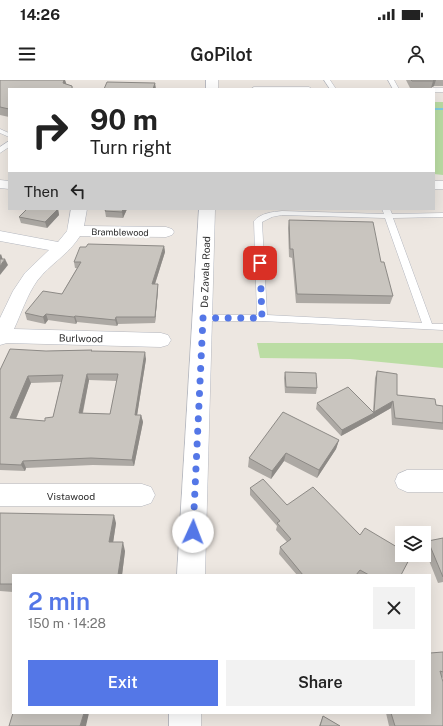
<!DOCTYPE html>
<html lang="en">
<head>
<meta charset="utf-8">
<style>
  body { margin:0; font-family:"Public Sans",sans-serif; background:#f2f2f2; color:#222; height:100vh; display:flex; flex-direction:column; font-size:15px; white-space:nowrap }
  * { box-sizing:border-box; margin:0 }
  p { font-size:13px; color:#767676 }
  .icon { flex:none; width:22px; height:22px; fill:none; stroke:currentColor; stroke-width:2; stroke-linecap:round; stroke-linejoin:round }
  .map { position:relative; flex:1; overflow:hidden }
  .details { position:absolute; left:12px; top:494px; width:419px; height:140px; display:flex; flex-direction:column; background:#fff; border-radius:0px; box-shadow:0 4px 16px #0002 }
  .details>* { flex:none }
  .banner { position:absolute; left:8px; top:8px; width:427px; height:122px; border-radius:0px; box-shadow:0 4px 16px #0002; background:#fff; color:#222; overflow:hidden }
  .tools { position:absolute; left:395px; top:446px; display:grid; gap:8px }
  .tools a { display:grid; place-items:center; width:36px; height:36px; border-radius:0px; background:#fff; box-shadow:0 4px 16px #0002; font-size:20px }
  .pin { position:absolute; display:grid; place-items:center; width:34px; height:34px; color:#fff; margin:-17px; border-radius:8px; box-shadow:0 2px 6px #0006 }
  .me { position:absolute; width:44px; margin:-22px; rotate:2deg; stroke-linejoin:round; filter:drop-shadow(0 0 3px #0008) }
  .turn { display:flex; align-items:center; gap:14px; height:84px; padding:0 16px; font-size:18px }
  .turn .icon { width:52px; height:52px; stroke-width:2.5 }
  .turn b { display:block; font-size:28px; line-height:34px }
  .then { display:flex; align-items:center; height:38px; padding:0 16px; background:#0003; gap:8px; font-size:15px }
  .round { display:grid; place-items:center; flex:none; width:42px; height:42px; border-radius:0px; background:#f2f2f2 }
  .head { display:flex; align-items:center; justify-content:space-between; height:68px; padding:0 16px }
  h1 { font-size:24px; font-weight:600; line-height:30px; color:#5477e7 }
  .primary-button { display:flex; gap:8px; margin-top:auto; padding:8px 16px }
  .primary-button a { flex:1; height:46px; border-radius:0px; background:#5477e7; color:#fff; font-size:16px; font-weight:600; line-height:46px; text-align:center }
  .primary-button a+a { background:#f2f2f2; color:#222 }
  .status { display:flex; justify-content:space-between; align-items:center; height:28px; padding:0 20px; background:#fff; direction:ltr }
  .status svg { height:11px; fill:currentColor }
  header { display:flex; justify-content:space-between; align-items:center; height:52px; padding:0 16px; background:#fff; font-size:18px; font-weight:600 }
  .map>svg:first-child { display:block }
  .green { fill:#bbdda4 }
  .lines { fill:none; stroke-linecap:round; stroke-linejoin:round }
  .stream { fill:#80cee3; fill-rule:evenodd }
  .lane-casing { stroke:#b4b7bf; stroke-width:1 }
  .street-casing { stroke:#b4b7bf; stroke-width:1 }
  .secondary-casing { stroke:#b4b7bf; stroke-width:1 }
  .lane { fill:#fff; fill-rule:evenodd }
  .street { fill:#fff; fill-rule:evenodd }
  .secondary { fill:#fff; fill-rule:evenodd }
  .wall { fill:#ada9a4; fill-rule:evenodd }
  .shaded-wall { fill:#8d8a86 }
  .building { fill:#c9c5bf; stroke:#8d8a86; fill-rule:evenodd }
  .route { stroke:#5477e7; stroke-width:7; stroke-dasharray:0 12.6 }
  .labels { text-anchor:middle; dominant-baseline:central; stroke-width:4; stroke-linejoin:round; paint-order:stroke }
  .far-street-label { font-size:9px; fill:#2d2d2d; stroke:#fff }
  .street-label { font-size:10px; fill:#2d2d2d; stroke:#fff }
</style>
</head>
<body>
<div class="status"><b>14:26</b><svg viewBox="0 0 49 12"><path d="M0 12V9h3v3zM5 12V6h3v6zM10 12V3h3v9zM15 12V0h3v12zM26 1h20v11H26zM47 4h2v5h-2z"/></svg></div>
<header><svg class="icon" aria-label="menu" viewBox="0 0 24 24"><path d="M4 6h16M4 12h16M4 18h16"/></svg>GoPilot<svg class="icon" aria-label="person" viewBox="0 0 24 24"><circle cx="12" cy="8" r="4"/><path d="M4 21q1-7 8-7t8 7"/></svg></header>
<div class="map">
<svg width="443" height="646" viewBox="0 0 443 646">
  <rect width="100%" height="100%" fill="#ede7e1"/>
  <g class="green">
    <path d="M434,22H443V95L434,94Z"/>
    <path d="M257,263H443V288L350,279L260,278Z"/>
  </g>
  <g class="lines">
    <rect class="stream" x="434" y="28" width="9" height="2"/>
    <defs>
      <g id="lane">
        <path d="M324,0H330L336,9H330Z"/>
        <path d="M388,0H394L399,9H393Z"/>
        <path d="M254,7H309L312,9H251Z"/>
        <path d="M434,8H443V12H434V9H432Z"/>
        <path d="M0,49L9,53V57L0,53Z"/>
        <path d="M9,61V67L0,73V67Z"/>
        <path d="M382,129H390L392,134L443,133V137L393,138L432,244H443V250L262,241H203L198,238L203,235H257L254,141C261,133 272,132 282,131L384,134ZM282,135L385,138L422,243L267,235L262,142L272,137Z"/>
      </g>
      <g id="street">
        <path d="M0,100L9,101V109L0,108Z"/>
        <rect x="434" y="101" width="9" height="8"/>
        <path d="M71,129H87L84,146L166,147L172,149L174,152L172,155L166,157L80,156C69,174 50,184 37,201C27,215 21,234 14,249L161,253L168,255L171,260L168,265L161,267L7,263L0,265V238L13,211L25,193L49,170L0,161V151L58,162L67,151Z"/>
        <path d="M407,390H443V412H407L398,408L395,401L398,394Z"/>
        <path d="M0,404H142L151,407L155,415L151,423L142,426H0Z"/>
      </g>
      <g id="secondary">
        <rect x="206" y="0" width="12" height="9"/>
        <path d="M199,129H215L205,495H177Z"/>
        <rect x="169" y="633" width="32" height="13"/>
      </g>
    </defs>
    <use href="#lane" class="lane-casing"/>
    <use href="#street" class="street-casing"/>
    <use href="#secondary" class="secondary-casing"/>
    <use href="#lane" class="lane"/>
    <use href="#street" class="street"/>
    <use href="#secondary" class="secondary"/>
  </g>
  <g class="wall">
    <path d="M0,0H65L66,4L72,6L73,9H9V37L0,35Z"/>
    <path d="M406,0H443V6H434L431,8H410Z"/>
    <path d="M58,129L59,135L47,148L21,143L19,137Z"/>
    <path d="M127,129L123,138L106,137L105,131Z"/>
    <path d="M289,140L381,182L393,216L390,224L296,223L292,178L289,177L288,148Z"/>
    <path d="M164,166L165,172L155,204H158V210L155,243L118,244L117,246L77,242L76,244L48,240L45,244L27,240L25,233L62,214L77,188H75L74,182L86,167Z"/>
    <path d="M92,270V272L146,279L137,335H141L143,342L134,386L93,385L26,388L25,391L0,390V290L46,271ZM89,300L117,301L110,334L83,333ZM61,302L53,337L45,341L16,339L31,303Z"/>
    <path d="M377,291L397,315L436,325L443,326V350L392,345L391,328L372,339V338V339L341,356L316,329L317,323L373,332L375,298Z"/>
    <path d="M285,292L317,308L316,314L285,313L284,298Z"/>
    <path d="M339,360L336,369L317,398L284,381L271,399L248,387L249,378Z"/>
    <path d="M250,408L287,425L360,455L401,495H297L279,474L280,467L287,462L276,450L277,446L250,415Z"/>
    <path d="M0,433L116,443L113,462L125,471L122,495H13V512L0,511Z"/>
    <path d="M443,458V502L438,503L424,468V466L428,461Z"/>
    <path d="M443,572V598L441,597L443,646H389L386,633H430Z"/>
    <path d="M323,636L340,646H319Z"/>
  </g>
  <g class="shaded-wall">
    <path d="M64,0H65L67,6L63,3Z"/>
    <path d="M434,0H436L434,6L431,8L433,1Z"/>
    <path d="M155,3L156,9H153Z"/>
    <path d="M58,129L59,135L47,148L45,142Z"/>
    <path d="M123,129H127L123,138L122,132Z"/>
    <path d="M164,166L165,172L153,210L152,204Z"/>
    <path d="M1,174L3,180L0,183V175Z"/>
    <path d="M5,179L8,185L0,195V186Z"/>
    <path d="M158,204V210L155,243V237Z"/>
    <path d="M46,234L48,240L45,244L43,237Z"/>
    <path d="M75,236L77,242L76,244L74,237Z"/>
    <path d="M116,237L118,244L117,246L115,240Z"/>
    <path d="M145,272L146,279L136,342L135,335Z"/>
    <path d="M87,294L89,300L81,340L79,333Z"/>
    <path d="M28,296L31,303L13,345L10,338Z"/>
    <path d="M393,321L391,328L372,339L374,332Z"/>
    <path d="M374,333L372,339L341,356L342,350Z"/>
    <path d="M141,335L143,342L134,386L132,380Z"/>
    <path d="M339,360L336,369L317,398L319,390Z"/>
    <path d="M286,373L284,381L271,399L272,391Z"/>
    <path d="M23,381L26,388L25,391L21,385Z"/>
    <path d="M114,435L116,443L112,470L109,462Z"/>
    <path d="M123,462L125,471L122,495H118Z"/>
    <path d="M84,633H89L86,646H80Z"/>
  </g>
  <g class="building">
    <path d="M0,0H64L63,3L72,6V9H9V29L0,27Z"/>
    <path d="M411,0H434L433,1H412Z"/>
    <path d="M107,2L155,3L153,9H104Z"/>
    <path d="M27,129H58L45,142L19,137Z"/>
    <path d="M106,129H123L122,132L105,131Z"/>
    <path d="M289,140L373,142L381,182H384L393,216L297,214L293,169H290Z"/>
    <path d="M88,164L164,166L152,204H158L155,237H116L115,240L75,236L74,237L46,234L43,237L25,233L43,211L62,214L81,182H74L80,167H86Z"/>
    <path d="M0,179H5L0,186Z"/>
    <path d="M10,269L46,271L92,270L91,271L145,272L135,335H141L132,380L91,378L23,381L21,385L0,384V290ZM87,294H118L110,334L79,333ZM63,295L53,337L45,338V341L10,338L28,296Z"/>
    <path d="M377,291L397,294V315L435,319L436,325L443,326V343L395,338L393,321L374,332Z"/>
    <path d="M285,292L316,293L317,308L286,307Z"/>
    <path d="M348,307L374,333L342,350L317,323Z"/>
    <path d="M283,332L339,360L319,390L286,373L272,391L249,378Z"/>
    <path d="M263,399L287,425L313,407L360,455L365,448L402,470V475H410L411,476L401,495H369L360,490L356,495H303L280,467L291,459L277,443L280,441L250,408Z"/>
    <path d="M0,433L114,435L109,462H123L118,495H13V504H0Z"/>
    <path d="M443,458V497L428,461Z"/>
    <path d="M443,572V592L440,591L443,602V646H395L391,633H430V573Z"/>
    <path d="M13,633H84L80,646H9Z"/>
    <path d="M323,636L340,646H320Z"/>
  </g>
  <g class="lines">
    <path class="route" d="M193,452L203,238H262L260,183"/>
  </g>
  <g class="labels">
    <g class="far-street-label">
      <text transform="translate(120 152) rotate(1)">Bramblewood</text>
    </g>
    <g class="street-label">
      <text transform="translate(205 192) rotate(-88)">De Zavala Road</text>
      <text transform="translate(81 258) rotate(1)">Burlwood</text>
      <text x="71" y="416">Vistawood</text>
    </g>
  </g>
</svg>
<div class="tools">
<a><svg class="icon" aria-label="layers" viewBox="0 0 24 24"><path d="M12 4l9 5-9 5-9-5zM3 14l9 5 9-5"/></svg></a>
</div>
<div class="pin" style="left:260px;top:183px;background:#d93025"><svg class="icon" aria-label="arrive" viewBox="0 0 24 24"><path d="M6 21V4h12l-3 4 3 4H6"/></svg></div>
<svg class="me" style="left:193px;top:452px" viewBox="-20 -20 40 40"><circle r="19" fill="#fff"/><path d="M0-13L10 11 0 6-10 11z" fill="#5477e7"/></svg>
<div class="banner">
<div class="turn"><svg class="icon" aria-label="right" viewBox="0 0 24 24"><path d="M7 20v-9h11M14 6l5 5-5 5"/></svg><div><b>90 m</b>Turn right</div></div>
<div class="then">Then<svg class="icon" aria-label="left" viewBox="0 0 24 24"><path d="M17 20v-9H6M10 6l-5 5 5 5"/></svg></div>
</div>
<section class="details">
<div class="head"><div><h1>2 min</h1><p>150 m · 14:28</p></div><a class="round"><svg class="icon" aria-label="close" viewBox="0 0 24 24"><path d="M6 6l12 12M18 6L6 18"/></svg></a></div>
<div class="primary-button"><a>Exit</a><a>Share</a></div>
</section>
</div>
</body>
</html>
